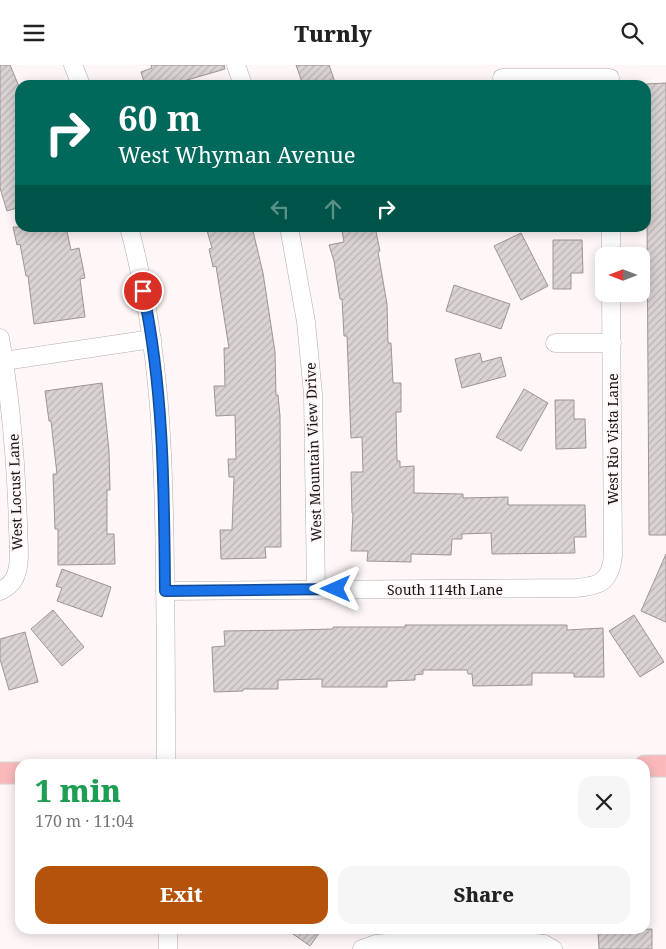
<!DOCTYPE html>
<html lang="en">
<head>
<meta charset="utf-8">
<style>
  body { margin:0; font-family:"Noto Serif",serif; background:#f6f6f6; color:#222; height:100vh; display:flex; flex-direction:column; font-size:19px; white-space:nowrap }
  * { box-sizing:border-box; margin:0 }
  p { font-size:16px; color:#767676 }
  .icon { flex:none; width:28px; height:28px; fill:none; stroke:currentColor; stroke-width:2; stroke-linecap:round; stroke-linejoin:round }
  .map { position:relative; flex:1; overflow:hidden }
  .side { position:absolute; left:15px; top:694px; width:635px; height:175px; display:flex; flex-direction:column; background:#fff; border-radius:15px; box-shadow:0 2px 12px #0003 }
  .side>* { flex:none }
  .top-card { position:absolute; left:15px; top:15px; width:636px; height:152px; border-radius:15px; box-shadow:0 2px 12px #0003; background:#00695c; color:#fff; overflow:hidden }
  .needle { width:32px; rotate:270deg }
  .tools { position:absolute; left:595px; top:182px; display:grid; gap:10px }
  .tools a { display:grid; place-items:center; width:55px; height:55px; border-radius:10px; background:#fff; box-shadow:0 2px 12px #0003; font-size:25px }
  .pin { position:absolute; display:grid; place-items:center; width:42px; height:42px; color:#fff; margin:-21px; border:2px solid #fff; border-radius:50%; box-shadow:0 1px 5px #0007 }
  .me { position:absolute; width:55px; margin:-28px; rotate:270deg; stroke-linejoin:round; filter:drop-shadow(0 0 4px #0008) }
  .turn { display:flex; align-items:center; gap:18px; height:105px; padding:0 20px; font-size:22px }
  .turn .icon { width:65px; height:65px; stroke-width:2.5 }
  .turn b { display:block; font-size:35px; line-height:42px }
  .lanes { display:flex; align-items:center; height:48px; padding:0 20px; background:#0003; justify-content:center; gap:25px; direction:ltr }
  .lanes .off { opacity:.35 }
  .round { display:grid; place-items:center; flex:none; width:52px; height:52px; border-radius:15px; background:#f6f6f6 }
  .summary { display:flex; align-items:center; justify-content:space-between; height:85px; padding:0 20px }
  h1 { font-size:30px; font-weight:800; line-height:38px; color:#1e9e55 }
  .cta { display:flex; gap:10px; margin-top:auto; padding:10px 20px }
  .cta a { flex:1; height:58px; border-radius:15px; background:#b45309; color:#fff; font-size:20px; font-weight:800; line-height:58px; text-align:center }
  .cta a+a { background:#f6f6f6; color:#222 }
  header { display:flex; justify-content:space-between; align-items:center; height:65px; padding:0 20px; background:#fff; font-size:22px; font-weight:800 }
  .map>svg:first-child { display:block }
  .building { fill:url(#building-hatch); stroke:#9b9594 }
  .lines { fill:none; stroke-linecap:round; stroke-linejoin:round }
  .minor-casing { stroke:#b2abab; stroke-width:19 }
  .major-casing { stroke:#d5d5d5; stroke-width:23 }
  .minor { stroke:#fff; stroke-width:18 }
  .major { stroke:#fababb; stroke-width:21 }
  .route-casing { stroke:#114b97; stroke-width:12 }
  .route { stroke:#1a73e8; stroke-width:9 }
  .labels { text-anchor:middle; dominant-baseline:central; stroke-width:4; stroke-linejoin:round; paint-order:stroke }
  .street-label { font-size:14px; fill:#161414; stroke:#fff7f7 }
</style>
</head>
<body>
<header><svg class="icon" aria-label="menu" viewBox="0 0 24 24"><path d="M4 6h16M4 12h16M4 18h16"/></svg>Turnly<svg class="icon" aria-label="search" viewBox="0 0 24 24"><circle cx="10" cy="10" r="6"/><path d="M15 15l6 6"/></svg></header>
<div class="map">
<svg width="666" height="884" viewBox="0 0 666 884">
  <defs>
    <pattern id="building-hatch" width="6" height="6" patternUnits="userSpaceOnUse" patternTransform="scale(1.25)"><rect width="6" height="6" fill="#dad3d3"/><path d="M-1 1l2-2M0 6l6-6M5 7l2-2" fill="none" stroke="#bab4b4"/></pattern>
  </defs>
  <rect width="100%" height="100%" fill="#fff7f7"/>
  <g class="building">
    <path d="M0,0H10L20,24V142L7,146L0,123Z"/>
    <path d="M151,0H224L225,4L170,20H145L141,7L152,3Z"/>
    <path d="M296,0H329L336,20H303Z"/>
    <path d="M666,18V470H649L647,150L648,108L646,89V19Z"/>
    <path d="M13,162H66L71,185L79,183L85,213L80,214L85,252L34,259L28,211H26L20,179L17,180Z"/>
    <path d="M206,162H252L263,208L275,287L276,330H278L280,351L281,482H265L266,493L221,494L220,465H232L234,412H229L228,394H236L235,350L216,351L214,321H225L224,283H229L216,201L213,202L209,184L212,183Z"/>
    <path d="M354,162H375L380,186L378,187L387,239L388,278H391L393,318H401V347H396L397,396H400V402L414,401V428L463,429V433L508,432V440H585L586,472H574L575,488L492,489L491,468L462,469V474H452L451,490L411,489V497L367,496L368,486H351L353,448H352L351,407H363L362,372L351,373L347,271H344L342,234H340L334,196L329,180L344,177L342,165Z"/>
    <path d="M521,168L548,221L521,235L494,181Z"/>
    <path d="M553,175H582L583,208H571V224H553Z"/>
    <path d="M454,220L510,239L501,264L446,246Z"/>
    <path d="M480,288L482,297L501,292L506,311L462,323L455,294Z"/>
    <path d="M102,318L109,386L110,425H107V469H114L115,499L58,500V464H55L53,409H57L51,356H49L45,326Z"/>
    <path d="M524,324L548,338L521,386L496,372Z"/>
    <path d="M555,335H574V354H585L586,383L556,384Z"/>
    <path d="M666,489V557L641,546Z"/>
    <path d="M62,504L111,522L102,552L57,536L62,523L56,521Z"/>
    <path d="M53,545L84,582L62,601L31,564Z"/>
    <path d="M634,550L664,597L640,612L609,566Z"/>
    <path d="M405,560H567V565L603,563L604,612H574V608H532V620L473,621L472,609H468L467,605H423V609L415,610V615L387,616V622H322V614L278,615V624H243V626L214,627L212,582L225,581L224,566L297,565L333,564V562H405Z"/>
    <path d="M25,567L38,617L9,625L0,594V574Z"/>
    <path d="M286,864H322L310,881Z"/>
    <path d="M652,864V884H599L598,866Z"/>
  </g>
  <g class="lines">
    <defs>
      <g id="minor">
        <path d="M73,0L81,20"/>
        <path d="M236,0L243,20"/>
        <path d="M502,13H610"/>
        <path d="M129,162C161,280 164,392 165,513C166,575 166,637 166,699"/>
        <path d="M289,162L306,257L313,329L316,524"/>
        <path d="M611,162V191"/>
        <path d="M0,273C11,335 16,397 18,460C18,477 22,499 14,514C11,520 6,523 0,526"/>
        <path d="M555,278H612"/>
        <path d="M4,296L152,274"/>
        <path d="M165,526L576,523C600,521 610,517 613,491L611,229"/>
        <path d="M168,864V884"/>
        <path d="M362,884L376,879L386,878L527,877L544,879L553,884"/>
      </g>
      <g id="major">
        <path d="M645,701H666"/>
        <path d="M0,708H20"/>
      </g>
    </defs>
    <use href="#minor" class="minor-casing"/>
    <use href="#major" class="major-casing"/>
    <use href="#minor" class="minor"/>
    <use href="#major" class="major"/>
  </g>
  <g class="lines">
    <defs>
      <path id="route" d="M143,226C164,325 164,425 165,526L336,524"/>
    </defs>
    <use href="#route" class="route-casing"/>
    <use href="#route" class="route"/>
  </g>
  <g class="labels">
    <g class="street-label">
      <text transform="translate(612 374) rotate(-90)">West Rio Vista Lane</text>
      <text transform="translate(313 387) rotate(-92)">West Mountain View Drive</text>
      <text transform="translate(15 427) rotate(-92)">West Locust Lane</text>
      <text x="445" y="524">South 114th Lane</text>
    </g>
  </g>
</svg>
<div class="tools">
<a><svg class="needle" viewBox="-14 -14 28 28"><path d="M0-13l5 13h-10z" fill="#e53935"/><path d="M0 13l5-13h-10z" fill="#767676"/></svg></a>
</div>
<div class="pin" style="left:143px;top:226px;background:#d93025"><svg class="icon" aria-label="arrive" viewBox="0 0 24 24"><path d="M6 21V4h12l-3 4 3 4H6"/></svg></div>
<svg class="me" style="left:336px;top:524px" viewBox="-20 -20 40 40"><path d="M0-17L14 15 0 8-14 15z" fill="#1a73e8" stroke="#fff" stroke-width="4"/></svg>
<div class="top-card">
<div class="turn"><svg class="icon" aria-label="right" viewBox="0 0 24 24"><path d="M7 20v-9h11M14 6l5 5-5 5"/></svg><div><b>60 m</b>West Whyman Avenue</div></div>
<div class="lanes"><svg class="icon off" aria-label="left" viewBox="0 0 24 24"><path d="M17 20v-9H6M10 6l-5 5 5 5"/></svg><svg class="icon off" aria-label="ahead" viewBox="0 0 24 24"><path d="M12 20V5M6 11l6-6 6 6"/></svg><svg class="icon" aria-label="right" viewBox="0 0 24 24"><path d="M7 20v-9h11M14 6l5 5-5 5"/></svg></div>
</div>
<section class="side">
<div class="summary"><div><h1>1 min</h1><p>170 m · 11:04</p></div><a class="round"><svg class="icon" aria-label="close" viewBox="0 0 24 24"><path d="M6 6l12 12M18 6L6 18"/></svg></a></div>
<div class="cta"><a>Exit</a><a>Share</a></div>
</section>
</div>
</body>
</html>
